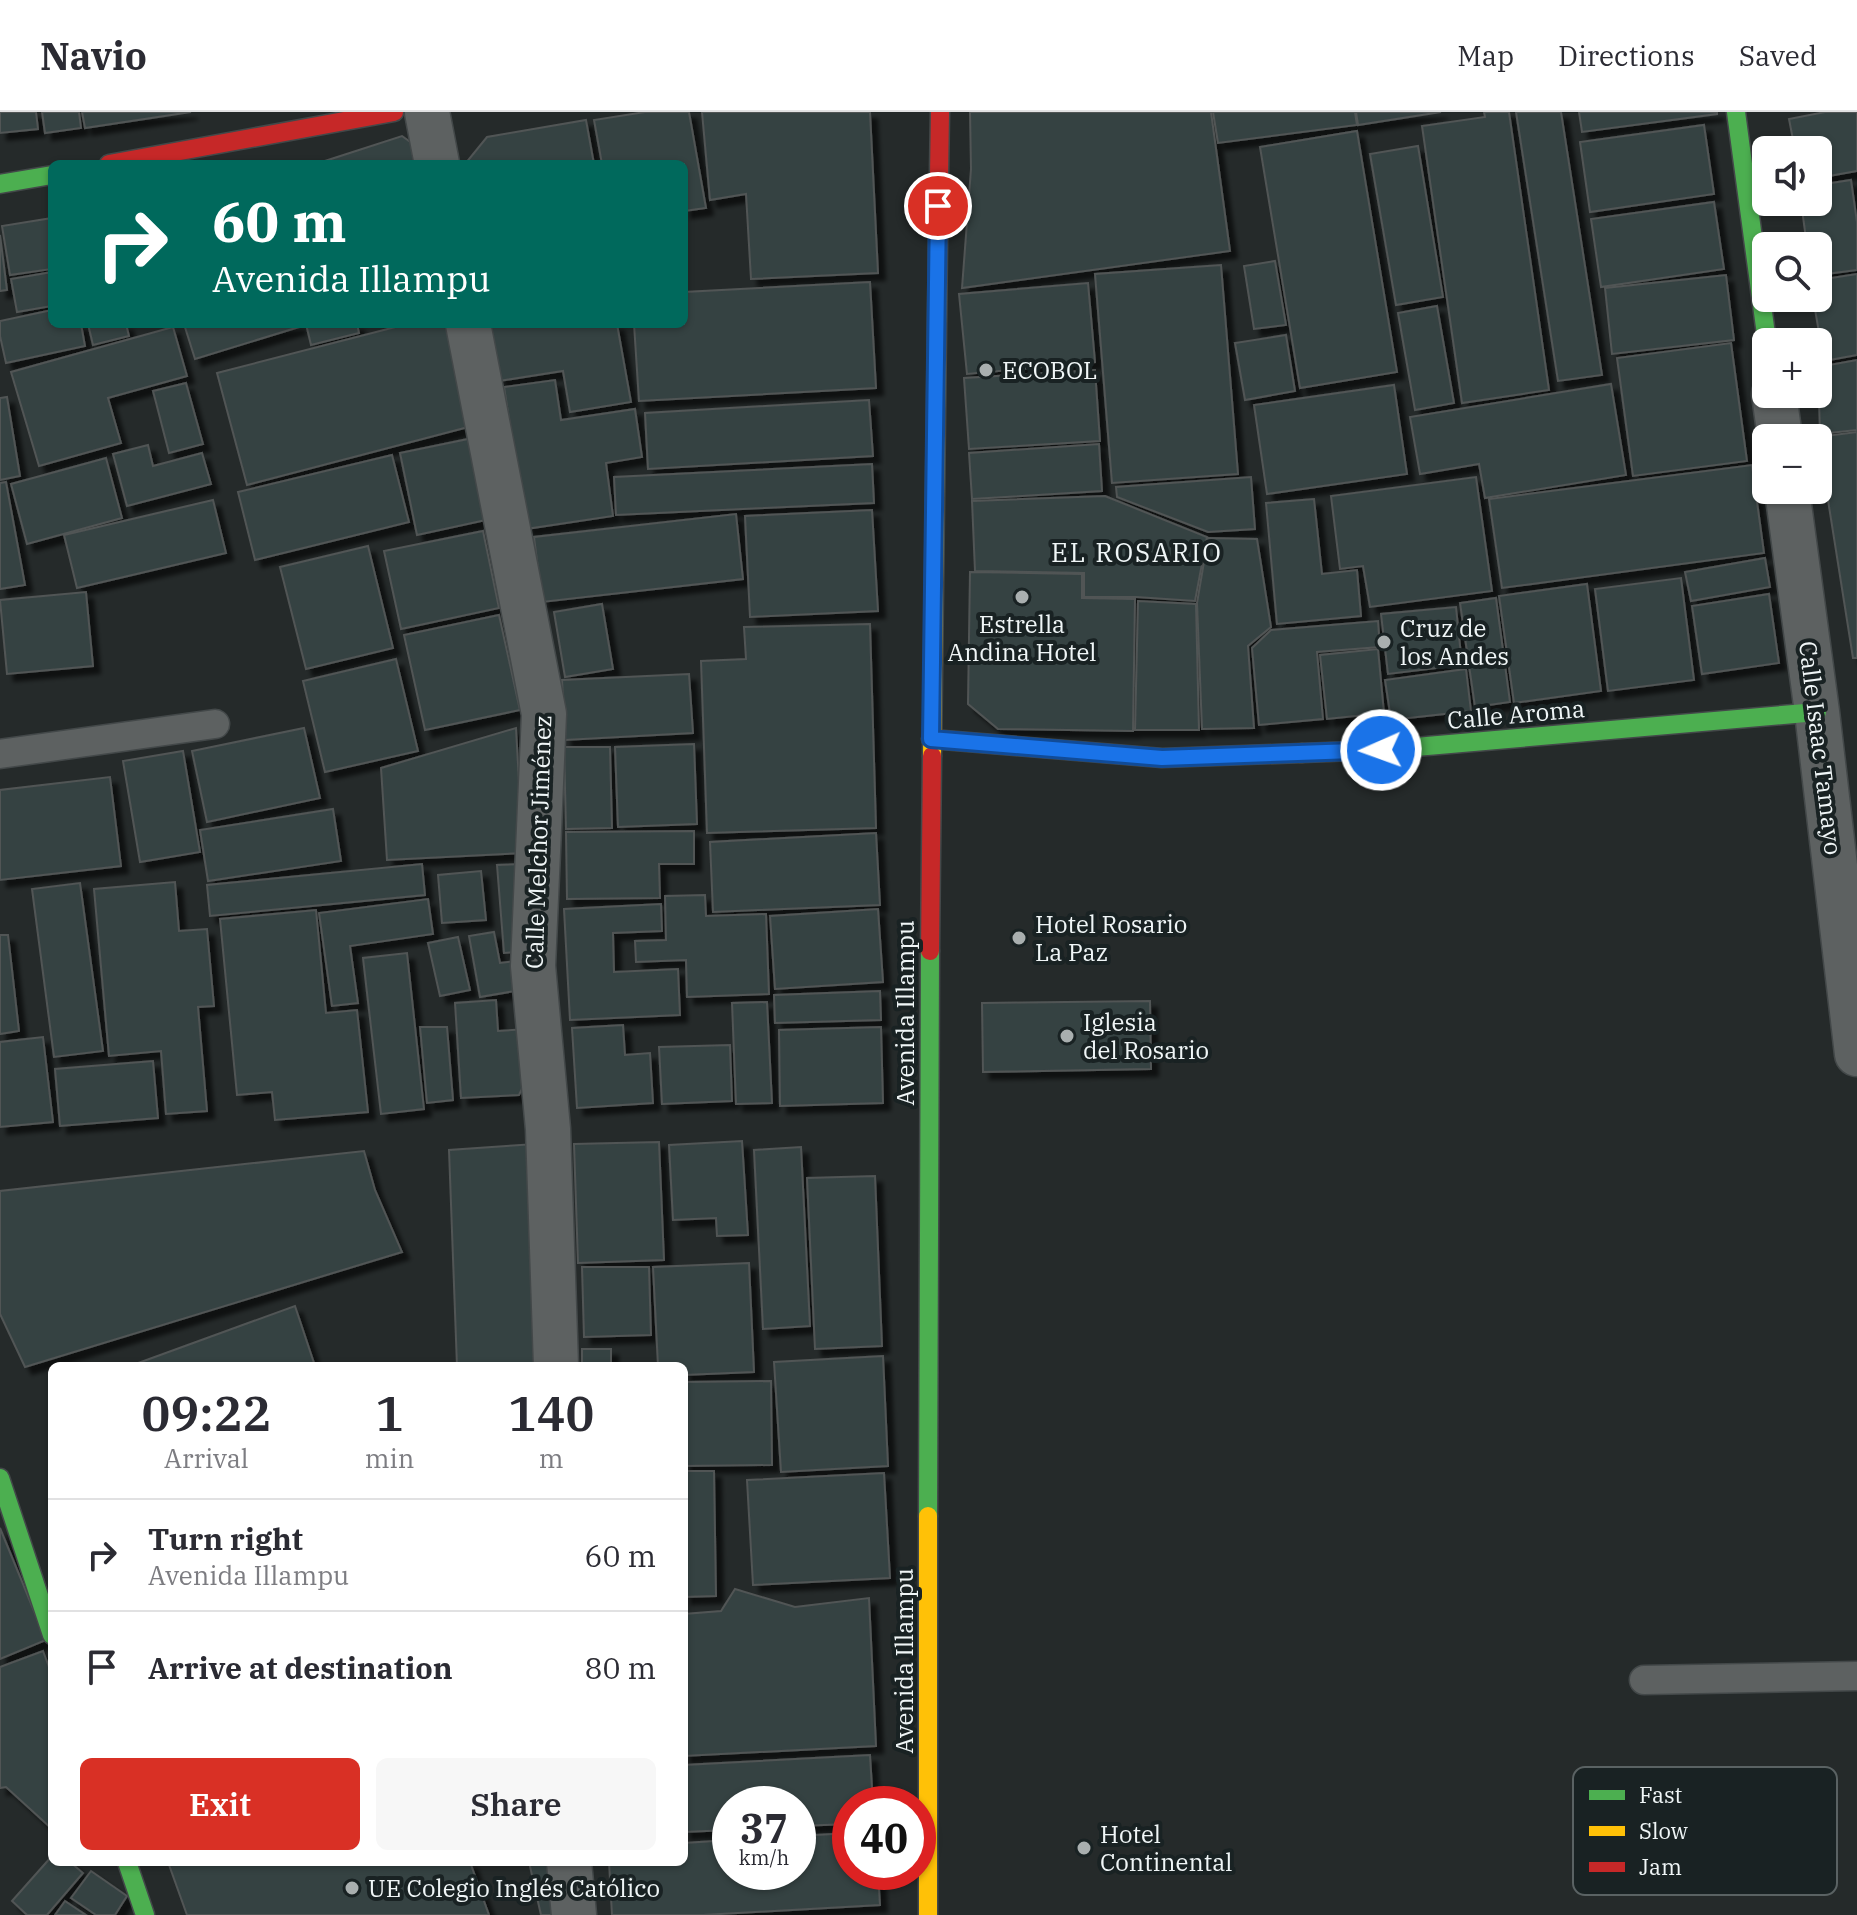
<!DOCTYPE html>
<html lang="en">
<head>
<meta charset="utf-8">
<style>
  body { margin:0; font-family:"IBM Plex Serif",serif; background:#f7f7f7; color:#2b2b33; height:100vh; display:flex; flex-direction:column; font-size:30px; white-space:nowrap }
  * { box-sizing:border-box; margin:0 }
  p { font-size:26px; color:#7c7c81 }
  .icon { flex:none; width:44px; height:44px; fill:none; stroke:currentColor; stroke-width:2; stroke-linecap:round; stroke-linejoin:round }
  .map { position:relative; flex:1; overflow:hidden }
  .sheet { position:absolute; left:48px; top:1250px; width:640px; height:504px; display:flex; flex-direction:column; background:#fff; border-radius:12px; box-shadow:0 2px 6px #0004 }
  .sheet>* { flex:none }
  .hud { position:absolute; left:48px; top:48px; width:640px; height:168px; border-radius:12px; box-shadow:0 2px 6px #0004; background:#00695c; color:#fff; overflow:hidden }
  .fabs { position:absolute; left:1752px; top:24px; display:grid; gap:16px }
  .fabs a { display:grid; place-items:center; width:80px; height:80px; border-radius:12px; background:#fff; box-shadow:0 2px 6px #0004; font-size:40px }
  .speed { position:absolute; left:712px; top:1674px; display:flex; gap:16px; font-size:40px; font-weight:700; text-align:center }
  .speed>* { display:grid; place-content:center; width:104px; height:104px; border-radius:50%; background:#fff; box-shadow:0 2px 6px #0004; line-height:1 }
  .speed small { font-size:20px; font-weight:400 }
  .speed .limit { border:12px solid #d22; background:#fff; color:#111 }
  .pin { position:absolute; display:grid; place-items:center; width:68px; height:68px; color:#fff; margin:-34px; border:4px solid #fff; border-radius:50%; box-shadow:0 2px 8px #0007 }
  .me { position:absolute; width:88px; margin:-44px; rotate:268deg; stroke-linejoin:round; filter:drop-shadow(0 0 6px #0008) }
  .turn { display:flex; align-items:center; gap:28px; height:168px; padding:0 32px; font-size:36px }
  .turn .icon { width:104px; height:104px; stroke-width:2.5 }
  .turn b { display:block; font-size:56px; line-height:68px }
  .eta { display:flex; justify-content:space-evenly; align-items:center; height:136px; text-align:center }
  .eta b { font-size:48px; font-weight:600; line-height:56px }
  .cta { display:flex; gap:16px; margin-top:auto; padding:16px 32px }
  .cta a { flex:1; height:92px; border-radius:12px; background:#d93025; color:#fff; font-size:32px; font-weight:600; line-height:92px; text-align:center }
  .cta a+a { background:#f7f7f7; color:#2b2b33 }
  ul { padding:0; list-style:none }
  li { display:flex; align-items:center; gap:24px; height:112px; padding:0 32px; border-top:2px solid #e1e1e2 }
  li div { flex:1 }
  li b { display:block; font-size:30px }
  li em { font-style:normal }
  header { display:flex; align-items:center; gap:48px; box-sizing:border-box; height:112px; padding:0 40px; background:#fff; border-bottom:2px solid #e1e1e2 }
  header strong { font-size:38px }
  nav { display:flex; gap:44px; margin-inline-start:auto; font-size:28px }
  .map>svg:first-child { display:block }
  .building { fill:#364243; stroke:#515555; stroke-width:2; filter:url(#shadow) }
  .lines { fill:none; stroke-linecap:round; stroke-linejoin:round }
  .lane-casing { stroke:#434849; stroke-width:31 }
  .street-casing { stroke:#434849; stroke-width:47 }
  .fast-casing { stroke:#434849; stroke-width:21 }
  .slow-casing { stroke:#434849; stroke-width:21 }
  .jam-casing { stroke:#434849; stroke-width:21 }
  .lane { stroke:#5d6161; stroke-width:28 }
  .street { stroke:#5d6161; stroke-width:44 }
  .fast { stroke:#4caf50; stroke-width:18 }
  .slow { stroke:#ffc107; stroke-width:18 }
  .jam { stroke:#c62828; stroke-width:18 }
  .route-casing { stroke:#114b97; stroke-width:20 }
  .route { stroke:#1a73e8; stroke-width:14 }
  .poi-dot { fill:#a9afaf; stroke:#192223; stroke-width:3 }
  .labels { text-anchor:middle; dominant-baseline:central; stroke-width:8; stroke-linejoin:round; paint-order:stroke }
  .poi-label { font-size:24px; fill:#f0f6f7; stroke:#192223; text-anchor:start }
  .street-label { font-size:24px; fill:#f0f6f7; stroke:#192223 }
  .neighbourhood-label { font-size:26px; letter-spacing:2px; fill:#f0f6f7; stroke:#192223 }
  .key { fill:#192223; stroke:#5a6263; stroke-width:2 }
  .key-label { font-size:22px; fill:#f0f6f7 }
</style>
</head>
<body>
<header>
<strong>Navio</strong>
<nav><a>Map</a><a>Directions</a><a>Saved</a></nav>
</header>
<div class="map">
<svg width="1857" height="1803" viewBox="0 0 1857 1803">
  <defs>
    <filter id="shadow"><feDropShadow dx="7" dy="7" stdDeviation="2" flood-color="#0009"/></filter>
  </defs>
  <rect width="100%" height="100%" fill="#252a2a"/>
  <g class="building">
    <path d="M0,0H36L38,17L0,21Z"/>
    <path d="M42,0H79L81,16L45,21Z"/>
    <path d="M82,0H191L85,16Z"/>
    <path d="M645,0H689L706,96L684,99V52H602L594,8Z"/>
    <path d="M702,0H870L878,161L751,167L746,82L710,88Z"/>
    <path d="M970,0H1211L1230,139L962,176L971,57Z"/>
    <path d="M1213,0H1355L1357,13L1218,31Z"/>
    <path d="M1356,0H1441L1358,13Z"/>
    <path d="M1484,0H1509L1549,278L1462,291L1422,14L1485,5Z"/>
    <path d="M1516,0H1561L1602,263L1558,269Z"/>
    <path d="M1579,0H1717V2L1582,20Z"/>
    <path d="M1825,0H1857V59L1818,66V38H1795L1789,7Z"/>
    <path d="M586,8L594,52H465L487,25Z"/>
    <path d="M1704,13L1714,82L1590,100L1580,30Z"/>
    <path d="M1357,19L1397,260L1300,276L1260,35Z"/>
    <path d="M402,24L413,32L420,52H326L325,49Z"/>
    <path d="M1418,34L1443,185L1396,193L1370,42Z"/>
    <path d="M1851,68L1857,110V158L1818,163V134H1807L1801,90H1818V73Z"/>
    <path d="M1714,90L1724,157L1601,175L1591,107Z"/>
    <path d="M52,106V157L10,163L2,114Z"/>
    <path d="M0,123L7,178L0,179Z"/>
    <path d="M1275,149L1286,213L1254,217L1244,154Z"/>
    <path d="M1221,153L1238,362L1112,371L1095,162Z"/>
    <path d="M52,160V194L17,200L11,167Z"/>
    <path d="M1857,162V243L1824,249L1813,186H1818V168Z"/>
    <path d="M1726,163L1734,228L1612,242L1605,176Z"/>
    <path d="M870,170L876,276L639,289L634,212H684V180Z"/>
    <path d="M1088,171L1095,250L967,262L959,182Z"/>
    <path d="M1437,194L1454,291L1415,298L1398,201Z"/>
    <path d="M52,198V212H81L85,234L6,251L0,224V209Z"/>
    <path d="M88,212H126L129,224L93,233Z"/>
    <path d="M184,212H298L299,215L195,247Z"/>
    <path d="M306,212H357L359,221L311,233Z"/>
    <path d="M407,212H449L476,313L247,373L217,261Z"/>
    <path d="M489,212H617L631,290L570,300L563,259L499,269Z"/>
    <path d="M173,215L187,264L108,286L121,331L39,354L11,260Z"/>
    <path d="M1286,223L1295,279L1245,288L1235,231Z"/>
    <path d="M1731,231L1747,349L1633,364L1617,246Z"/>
    <path d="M1857,248V318L1820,322L1818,255Z"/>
    <path d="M1095,258L1100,329L969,337L964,266Z"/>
    <path d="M555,268L561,308L635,297L642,345L606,351L613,404L526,417L504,275Z"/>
    <path d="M186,271L203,332L169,341L153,279Z"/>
    <path d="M1611,272L1626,363L1485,386L1479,352L1420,362L1410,305Z"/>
    <path d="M1394,273L1407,362L1267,382L1254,293Z"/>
    <path d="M7,285L20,364L0,368V286Z"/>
    <path d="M869,288L873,344L648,357L645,301Z"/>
    <path d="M1857,320V546H1853L1818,325Z"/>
    <path d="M468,327L486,408L417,423L400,341Z"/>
    <path d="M1099,332L1102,379L972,387L969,341Z"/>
    <path d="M148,333L153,354L202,341L211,372L127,394L113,342Z"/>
    <path d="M392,343L409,410L255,448L238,380Z"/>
    <path d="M106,346L122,406L27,432L11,372Z"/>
    <path d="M872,352L874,391L616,403L614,365Z"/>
    <path d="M1752,353L1764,441L1502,476L1489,387Z"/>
    <path d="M1251,365L1255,417L1208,420L1117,385L1116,375Z"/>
    <path d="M1476,365L1492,479L1370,495L1363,454L1340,457L1331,384Z"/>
    <path d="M6,370L25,473L0,477V371Z"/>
    <path d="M1105,384L1207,425L1195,489L1136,485H1084V461L975,459L972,389Z"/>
    <path d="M1314,387L1322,462L1357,458L1361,504L1277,512L1266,391Z"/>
    <path d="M213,388L226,441L77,476L64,423Z"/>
    <path d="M872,398L878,499L750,505L745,404Z"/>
    <path d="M736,402L743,467L542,490L534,425Z"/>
    <path d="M483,419L499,496L401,517L384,439Z"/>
    <path d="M1208,426L1257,427L1271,515L1248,534L1254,616L1202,617L1197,491Z"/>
    <path d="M368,434L393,536L306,557L280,455Z"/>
    <path d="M1765,446L1770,475L1691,489L1685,460Z"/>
    <path d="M970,460L1082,462V486L1135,487L1133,619L998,617L968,592Z"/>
    <path d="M1681,466L1694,568L1608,579L1595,477Z"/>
    <path d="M1587,472L1601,579L1514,591L1499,484Z"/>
    <path d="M86,480L93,554L7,562L0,488Z"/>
    <path d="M1769,482L1779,551L1702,562L1692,494Z"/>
    <path d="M1496,486L1510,590L1475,595L1460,491Z"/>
    <path d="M1138,489L1196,492L1199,618H1135Z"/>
    <path d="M602,492L613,557L565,565L554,500Z"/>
    <path d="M1456,495L1462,553L1388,562L1381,502Z"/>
    <path d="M499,503L520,598L425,618L404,523Z"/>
    <path d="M1378,509L1380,535L1317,540L1323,607L1259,613L1252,536L1271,518Z"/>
    <path d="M870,512L876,716L707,721L701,549L746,547L744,515Z"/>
    <path d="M1378,537L1384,601L1327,607L1320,543Z"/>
    <path d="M396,547L418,639L325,660L303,569Z"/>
    <path d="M1466,557L1471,599L1391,608L1385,568Z"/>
    <path d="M689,562L693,621L565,628L562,568Z"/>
    <path d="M304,616L320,686L207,710L192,639Z"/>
    <path d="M516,616L523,741L387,748L381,656Z"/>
    <path d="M694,632L697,712L618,715L615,635Z"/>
    <path d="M564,635H610L612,716L566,717Z"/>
    <path d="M183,639L200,740L140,750L123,649Z"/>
    <path d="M110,665L121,754L0,768V678Z"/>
    <path d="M333,697L341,749L208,769L200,718Z"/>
    <path d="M694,719V752H659L660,786L567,787L566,720Z"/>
    <path d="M876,721L880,793L713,800L710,730Z"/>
    <path d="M422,752L425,783L210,804L207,773Z"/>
    <path d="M521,752L528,839L504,841L497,753Z"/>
    <path d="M481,759L486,808L442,811L438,763Z"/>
    <path d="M175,770L179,819L207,817L214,894L198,895L207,999L166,1002L161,939L109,944L94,777Z"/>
    <path d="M80,771L103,939L54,945L32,777Z"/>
    <path d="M705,783L706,804L766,802L769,882L687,885L686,848L636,850L635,829L666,828L665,784Z"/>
    <path d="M428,787L433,822L350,834L358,891L332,894L319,801Z"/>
    <path d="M661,792L662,819L613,821L614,860L678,857L680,903L570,908L564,797Z"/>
    <path d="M878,797L883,870L775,877L770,804Z"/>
    <path d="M316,798L326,901L357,898L368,1000L275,1008L272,980L237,983L220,807Z"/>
    <path d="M494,820L500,851L516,849L521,878L480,885L469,824Z"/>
    <path d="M0,823H8L19,919L0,922Z"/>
    <path d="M458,825L470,878L440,884L428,831Z"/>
    <path d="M407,841L424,997L381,1002L363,846Z"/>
    <path d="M880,879L881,908L775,911L774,883Z"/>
    <path d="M496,888L498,919L526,917L529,962L519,983L461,986L455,891Z"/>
    <path d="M1150,889L1151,957L983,960L982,891Z"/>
    <path d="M767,890L772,991L736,992L732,891Z"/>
    <path d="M623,913L625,943L650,941L653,991L577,996L572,916Z"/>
    <path d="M420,915H447L453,988L427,991Z"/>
    <path d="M881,915L883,991L780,994L779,918Z"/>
    <path d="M43,925L53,1010L0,1015V930Z"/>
    <path d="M730,933L732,989L662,992L659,935Z"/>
    <path d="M153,949L158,1006L60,1014L55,957Z"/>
    <path d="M742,1029L748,1123L717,1124L716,1106L673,1108L669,1033Z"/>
    <path d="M659,1030L664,1148L578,1151L574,1032Z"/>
    <path d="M535,1032L543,1254H457L449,1038Z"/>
    <path d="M801,1035L810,1214L763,1217L754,1038Z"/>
    <path d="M364,1039L375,1078L402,1140L25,1255L0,1202V1079Z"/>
    <path d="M875,1064L882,1234L815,1237L807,1066Z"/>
    <path d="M749,1151L754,1260L684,1263V1254H658L653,1155Z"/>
    <path d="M582,1155H649L651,1223L584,1225Z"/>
    <path d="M295,1194L315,1254H130Z"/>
    <rect x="582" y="1237" width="29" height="17"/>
    <path d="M883,1244L888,1354L781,1360L774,1250Z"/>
    <path d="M771,1269L772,1353L684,1354V1270Z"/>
    <path d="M684,1359H714L716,1484L684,1485Z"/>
    <path d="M884,1361L890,1466L753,1473L747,1368Z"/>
    <path d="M0,1416L46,1528L0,1547Z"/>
    <path d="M735,1477L795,1495L869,1486L876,1634L684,1644V1502L721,1499Z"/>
    <path d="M43,1539L52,1563V1717L6,1675L0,1676V1555Z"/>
    <path d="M870,1643L873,1692H850V1712L798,1714V1692H730V1718L684,1720V1653Z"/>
    <path d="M850,1721V1760H878L880,1793L703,1803H612L609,1750H684V1731L730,1728V1760H798V1724Z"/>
    <path d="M52,1744V1750H70L83,1761L47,1803H27L12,1789Z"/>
    <path d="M168,1750H470L489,1803H187Z"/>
    <path d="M529,1750H561L567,1803H541Z"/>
    <path d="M91,1759L127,1784L115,1803H96L71,1786Z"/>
    <path d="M65,1789L86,1803H55Z"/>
  </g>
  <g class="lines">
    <defs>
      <g id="lane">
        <path d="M0,642L215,612"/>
        <path d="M1644,1568L1857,1564"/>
      </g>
      <g id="street">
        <path d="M427,0L437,52"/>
        <path d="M468,212L544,602L533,854L548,1017L556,1254"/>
        <path d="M1774,282L1780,326"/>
        <path d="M1787,378L1817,600L1857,942"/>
        <path d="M569,1750L574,1803"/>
      </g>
      <g id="fast">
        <path d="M1736,0L1767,230"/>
        <path d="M0,72L52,63"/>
        <path d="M1302,641L1381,638L1817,600"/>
        <path d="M0,1366L52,1523"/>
        <path d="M928,1404L930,839"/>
        <path d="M127,1750L145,1803"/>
      </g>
      <g id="slow">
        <path d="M931,627L1162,646L1302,641"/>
        <path d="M932,644L938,127"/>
        <path d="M928,1404V1803"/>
      </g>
      <g id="jam">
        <path d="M109,52L394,0"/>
        <path d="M938,127L940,0"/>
        <path d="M930,839L932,644"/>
      </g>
    </defs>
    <use href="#lane" class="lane-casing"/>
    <use href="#street" class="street-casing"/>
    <use href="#fast" class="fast-casing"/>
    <use href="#slow" class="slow-casing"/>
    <use href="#jam" class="jam-casing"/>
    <use href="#lane" class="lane"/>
    <use href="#street" class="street"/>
    <use href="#fast" class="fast"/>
    <use href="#slow" class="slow"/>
    <use href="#jam" class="jam"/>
  </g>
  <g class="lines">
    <defs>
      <path id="route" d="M938,94L931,627L1162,646L1381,638"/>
    </defs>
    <use href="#route" class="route-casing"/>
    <use href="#route" class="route"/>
  </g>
  <g class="poi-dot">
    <circle cx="986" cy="258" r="8"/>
    <circle cx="1022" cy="485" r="8"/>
    <circle cx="1384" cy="530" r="8"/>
    <circle cx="1019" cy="826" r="8"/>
    <circle cx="1067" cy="924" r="8"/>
    <circle cx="1084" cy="1736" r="8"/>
    <circle cx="352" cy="1776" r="8"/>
  </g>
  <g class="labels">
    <g class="poi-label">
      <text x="1002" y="258">ECOBOL</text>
      <text x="1022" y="512" text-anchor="middle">Estrella<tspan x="1022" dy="28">Andina Hotel</tspan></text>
      <text x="1400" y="516">Cruz de<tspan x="1400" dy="28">los Andes</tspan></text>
      <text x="1035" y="812">Hotel Rosario<tspan x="1035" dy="28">La Paz</tspan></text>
      <text x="1083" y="910">Iglesia<tspan x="1083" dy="28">del Rosario</tspan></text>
      <text x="1100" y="1722">Hotel<tspan x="1100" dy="28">Continental</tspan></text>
      <text x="368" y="1776">UE Colegio Inglés Católico</text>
    </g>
    <g class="street-label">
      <text transform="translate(1516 602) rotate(-5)">Calle Aroma</text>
      <text transform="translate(1821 636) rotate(83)">Calle Isaac Tamayo</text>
      <text transform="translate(538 730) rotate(-88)">Calle Melchor Jiménez</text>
      <text transform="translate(905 901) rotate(-90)">Avenida Illampu</text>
      <text transform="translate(904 1549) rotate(-90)">Avenida Illampu</text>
    </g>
    <g class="neighbourhood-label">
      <text x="1137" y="440">EL ROSARIO</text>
    </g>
  </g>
  <rect x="1573" y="1655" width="264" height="128" rx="12" class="key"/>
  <rect x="1589" y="1678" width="36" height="10" fill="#4caf50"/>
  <rect x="1589" y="1714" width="36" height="10" fill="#ffc107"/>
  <rect x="1589" y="1750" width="36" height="10" fill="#c62828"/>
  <g class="key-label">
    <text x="1639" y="1691">Fast</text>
    <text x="1639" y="1727">Slow</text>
    <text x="1639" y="1763">Jam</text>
  </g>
</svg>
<div class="fabs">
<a><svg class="icon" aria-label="sound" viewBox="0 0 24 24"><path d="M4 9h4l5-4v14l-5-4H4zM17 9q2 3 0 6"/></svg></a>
<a><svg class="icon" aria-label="search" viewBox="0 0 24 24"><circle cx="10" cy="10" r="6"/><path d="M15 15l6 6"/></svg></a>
<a>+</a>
<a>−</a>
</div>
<div class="speed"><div>37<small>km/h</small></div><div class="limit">40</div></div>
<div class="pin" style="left:938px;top:94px;background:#d93025"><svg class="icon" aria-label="arrive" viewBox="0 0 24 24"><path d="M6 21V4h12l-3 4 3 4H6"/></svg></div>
<svg class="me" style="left:1381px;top:638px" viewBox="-20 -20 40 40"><circle r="17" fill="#1a73e8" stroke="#fff" stroke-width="3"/><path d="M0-11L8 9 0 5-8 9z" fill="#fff"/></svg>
<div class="hud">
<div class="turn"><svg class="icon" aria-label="right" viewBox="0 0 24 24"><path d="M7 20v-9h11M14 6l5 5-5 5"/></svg><div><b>60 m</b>Avenida Illampu</div></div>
</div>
<section class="sheet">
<div class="eta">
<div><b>09:22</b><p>Arrival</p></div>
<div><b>1</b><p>min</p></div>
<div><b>140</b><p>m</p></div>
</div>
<ul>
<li><svg class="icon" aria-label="right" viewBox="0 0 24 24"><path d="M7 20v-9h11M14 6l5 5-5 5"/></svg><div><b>Turn right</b><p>Avenida Illampu</p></div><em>60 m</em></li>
<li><svg class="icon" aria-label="arrive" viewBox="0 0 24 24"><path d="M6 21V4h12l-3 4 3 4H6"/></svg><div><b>Arrive at destination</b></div><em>80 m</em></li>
</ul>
<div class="cta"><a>Exit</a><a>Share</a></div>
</section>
</div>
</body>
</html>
